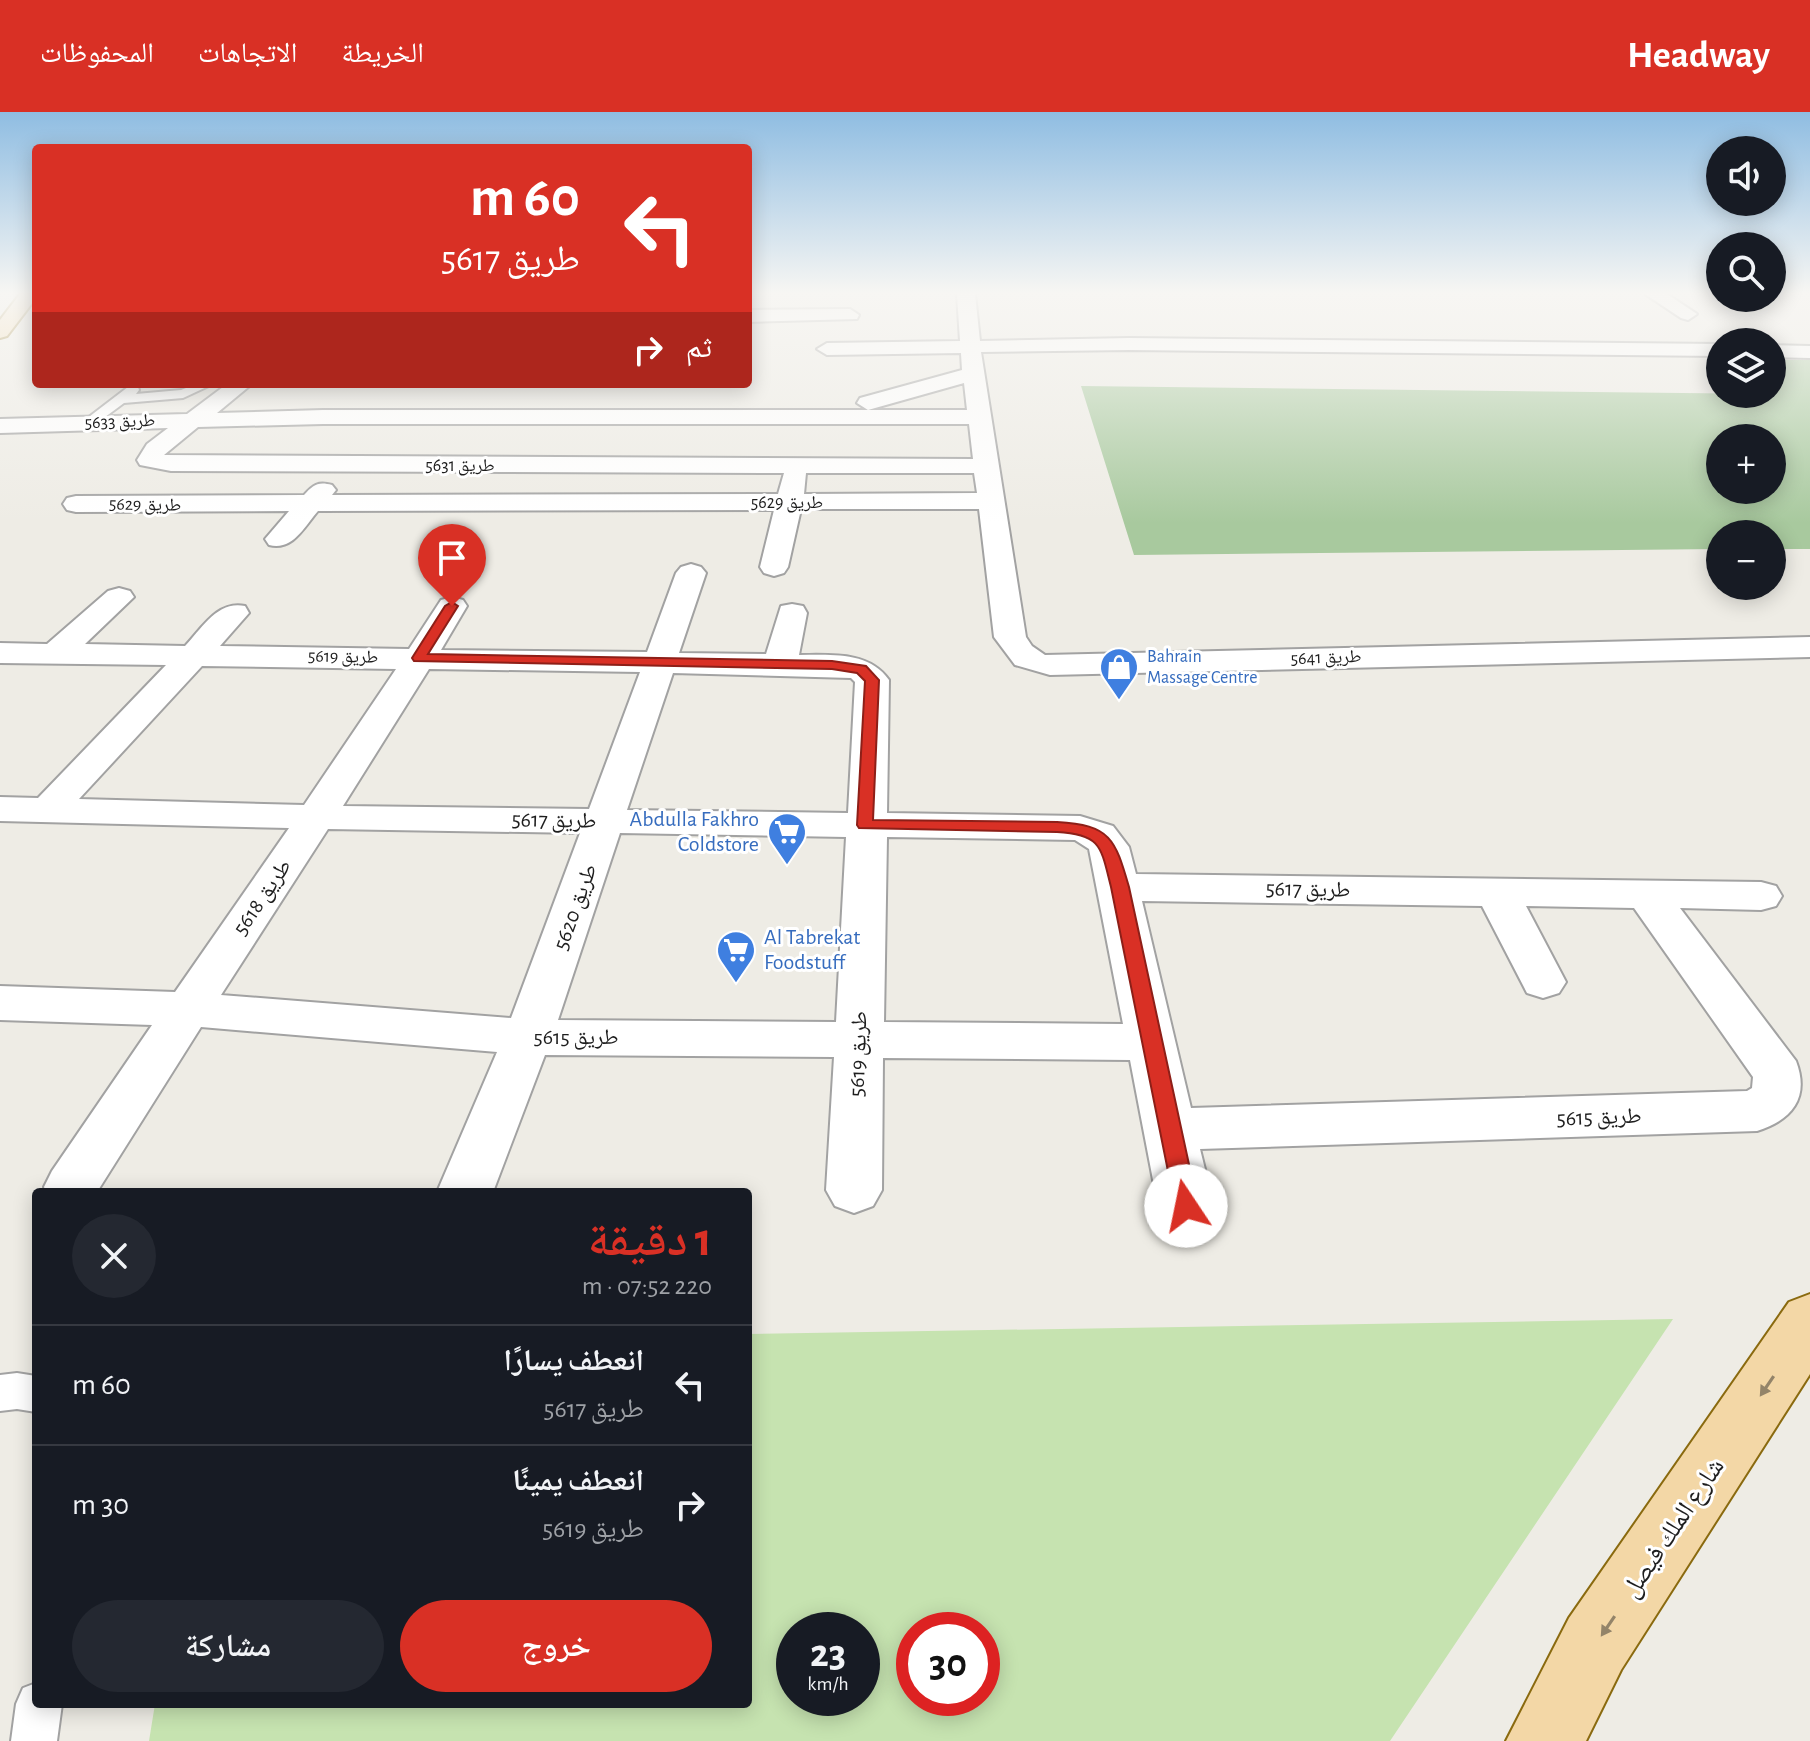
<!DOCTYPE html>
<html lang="ar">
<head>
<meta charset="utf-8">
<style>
  body { margin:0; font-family:"Alegreya Sans","Noto Naskh Arabic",sans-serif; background:#242831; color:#f1f3f6; direction:rtl; height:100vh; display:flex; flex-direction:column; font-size:30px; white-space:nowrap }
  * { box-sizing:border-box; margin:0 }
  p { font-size:26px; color:#9ea1a6 }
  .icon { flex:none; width:44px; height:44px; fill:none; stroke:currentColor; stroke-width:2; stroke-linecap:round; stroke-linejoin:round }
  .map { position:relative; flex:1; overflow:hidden; direction:ltr }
  .drawer { position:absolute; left:32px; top:1076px; width:720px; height:520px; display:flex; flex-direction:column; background:#171b24; border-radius:8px; box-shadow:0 4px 20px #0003; direction:rtl }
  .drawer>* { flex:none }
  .banner { position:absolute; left:32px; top:32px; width:720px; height:244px; border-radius:8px; box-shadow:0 4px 20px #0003; direction:rtl; background:#d93025; color:#fff; overflow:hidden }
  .tools { position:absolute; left:1706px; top:24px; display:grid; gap:16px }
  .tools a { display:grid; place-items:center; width:80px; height:80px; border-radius:50%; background:#171b24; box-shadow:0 4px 20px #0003; font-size:40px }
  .speed { position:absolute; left:776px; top:1500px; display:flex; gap:16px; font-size:40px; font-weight:700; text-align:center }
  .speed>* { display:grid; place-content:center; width:104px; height:104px; border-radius:50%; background:#171b24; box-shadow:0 4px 20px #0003; line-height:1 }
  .speed small { font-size:20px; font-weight:400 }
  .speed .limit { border:12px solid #d22; background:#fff; color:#111 }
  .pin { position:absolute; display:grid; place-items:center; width:68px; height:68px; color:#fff; margin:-82px -34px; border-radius:50% 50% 50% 0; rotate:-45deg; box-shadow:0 0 8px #0007 }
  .pin .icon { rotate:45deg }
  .me { position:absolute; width:88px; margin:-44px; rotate:349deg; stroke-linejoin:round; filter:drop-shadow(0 0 6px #0008) }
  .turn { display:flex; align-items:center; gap:28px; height:168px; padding:0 40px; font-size:36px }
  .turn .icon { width:104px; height:104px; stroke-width:2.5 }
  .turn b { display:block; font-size:56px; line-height:68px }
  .then { display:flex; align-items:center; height:76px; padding:0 40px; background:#0003; gap:16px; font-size:30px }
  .round { display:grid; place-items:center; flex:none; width:84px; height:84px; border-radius:42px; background:#242831 }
  .overview { display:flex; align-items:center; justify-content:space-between; height:136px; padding:0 40px }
  h1 { font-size:48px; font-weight:600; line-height:60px; color:#d93025 }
  .button { display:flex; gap:16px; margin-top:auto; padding:16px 40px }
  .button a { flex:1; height:92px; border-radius:48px; background:#d93025; color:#fff; font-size:32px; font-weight:600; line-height:92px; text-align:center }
  .button a+a { background:#242831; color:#f1f3f6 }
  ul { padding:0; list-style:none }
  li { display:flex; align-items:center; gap:24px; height:120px; padding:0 40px; border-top:2px solid #363941 }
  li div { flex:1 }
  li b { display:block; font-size:30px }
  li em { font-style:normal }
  header { display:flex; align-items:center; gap:48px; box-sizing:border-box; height:112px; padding:0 40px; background:#d93025; color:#fff }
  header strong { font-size:38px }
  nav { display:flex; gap:44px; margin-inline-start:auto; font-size:28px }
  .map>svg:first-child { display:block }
  .grass { fill:#c6e3b0; fill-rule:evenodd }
  .forest { fill:#a8c99e; fill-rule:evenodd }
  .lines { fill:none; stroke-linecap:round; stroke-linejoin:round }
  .lane-casing { stroke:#a2a2a2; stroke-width:4 }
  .street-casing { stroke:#a2a2a2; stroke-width:4 }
  .primary-casing { stroke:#8a6a0f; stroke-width:4 }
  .lane { fill:#fff; fill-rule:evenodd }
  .street { fill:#fff; fill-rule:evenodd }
  .primary { fill:#f3d7a6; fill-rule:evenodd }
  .oneway { fill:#938469 }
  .route { fill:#d93025; stroke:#8d1f18; stroke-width:2 }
  .labels { text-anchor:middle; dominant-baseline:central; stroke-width:6; stroke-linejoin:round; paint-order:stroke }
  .far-street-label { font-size:18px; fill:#1e1e1e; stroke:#fff }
  .far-shop-label { font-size:18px; fill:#366cbe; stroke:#fff; text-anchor:start }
  .shop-label { font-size:22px; fill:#366cbe; stroke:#fff; text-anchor:end }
  .street-label { font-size:22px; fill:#1e1e1e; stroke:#fff }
  .near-street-label { font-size:26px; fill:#1e1e1e; stroke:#fff }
</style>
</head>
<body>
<header>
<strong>Headway</strong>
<nav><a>الخريطة</a><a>الاتجاهات</a><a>المحفوظات</a></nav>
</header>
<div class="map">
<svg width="1810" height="1629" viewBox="0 0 1810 1629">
  <rect width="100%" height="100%" fill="#eeece5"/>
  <path class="grass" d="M1673,1207L1390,1629H149L155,1592H748V1222ZM862,1518V1586H794V1518ZM982,1518V1586H914V1518Z"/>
  <path class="forest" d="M1772,248H1810V437H1772V422H1720V437L1134,443L1081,274L1772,282L1776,281L1772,277ZM1720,326H1772V378H1720Z"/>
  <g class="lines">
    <defs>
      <g id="lane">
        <path d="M196,272H213L183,286L124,291L93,314L81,311L128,275H138L139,278L136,282L181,278Z"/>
        <path d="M17,1261L36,1264V1300L17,1297L0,1299V1263Z"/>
        <path d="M36,1571V1592H62L57,1629H11L16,1592L23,1576Z"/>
      </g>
      <g id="street">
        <path d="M957,182H975L980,229L1129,226L1720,232V244L1129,238L981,240L1026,525L1032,534L1045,543L1810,525V545L1050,563L1015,553L994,525L979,397H801L788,455L784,461L774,464L764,461L760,455L774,398L318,399C304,415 293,439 269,433L265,427L289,399L76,400L67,398L63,392L67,386L76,384L304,383C313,373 318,369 332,373L336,378L332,383L778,382L784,361L171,359L140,353L137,348L147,332L168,316L0,321V307L187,302L227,272H252L217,301L323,298H967L964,271L868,298L857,291L860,286L962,258L961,241L827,243L817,237L827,231L960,229ZM323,312H969L973,347L164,343L198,315ZM806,361H974L977,381L804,382Z"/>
        <path d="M1645,182H1667L1697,202L1688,208L1681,206Z"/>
        <path d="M850,197L859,203L857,207L748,210V198Z"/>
        <path d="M1772,233L1810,234V246L1772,245Z"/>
        <path d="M691,452L701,455L706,461L679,541L766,542L781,494L792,492L803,494L807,501L799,543C831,543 869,539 889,568L887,701L1080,704L1113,714L1129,735L1136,762L1761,770L1776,774L1782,784L1776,794L1761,798L1680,796L1796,949C1810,986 1792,1008 1757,1019L1200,1037L1214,1094L1206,1110L1186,1117L1166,1110L1158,1094L1130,948L883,946L882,1078L873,1094L854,1101L835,1094L826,1078L834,945L545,943L493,1080H437L497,940L201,915L97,1080H46L44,1075L52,1059L152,913L0,908V874L175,880L289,716L0,709V685L38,686L166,553L0,551V531L47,532L108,479L119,476L130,479L134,485L85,532L185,534C202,516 218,488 245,494L249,501L220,534L409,537L441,488L452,485L463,488L467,494L441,538L647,540L676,461L681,455ZM202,554L396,557L304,693L79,687ZM429,557L640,560L589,697L343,694ZM673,561L851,566L855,570L848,701L627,698ZM328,717L580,721L511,906L221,883ZM620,721L846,725L836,910L558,908ZM887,725L1075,728L1089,737L1123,912L884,910ZM1142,789L1482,794L1527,881L1543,886L1559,881L1566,870L1526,794L1634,796L1753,965L1752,976L1747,979L1191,996Z"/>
      </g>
      <g id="primary">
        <path d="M20,182H36V186L7,224L0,226V208Z"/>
        <path d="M1810,1182V1262L1621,1558L1586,1629H1506L1569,1506L1789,1190Z"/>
      </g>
    </defs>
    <use href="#lane" class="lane-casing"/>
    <use href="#street" class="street-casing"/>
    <use href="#primary" class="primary-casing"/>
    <use href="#lane" class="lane"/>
    <use href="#street" class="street"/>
    <use href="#primary" class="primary"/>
  </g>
  <defs><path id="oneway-solid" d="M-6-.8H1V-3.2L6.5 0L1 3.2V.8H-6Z" transform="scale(2)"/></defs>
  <g class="oneway">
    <use href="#oneway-solid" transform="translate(1767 1274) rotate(124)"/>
    <use href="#oneway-solid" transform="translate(1608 1514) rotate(124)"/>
  </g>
  <linearGradient id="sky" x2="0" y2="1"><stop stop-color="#8fbde2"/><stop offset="0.44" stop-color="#f7f6f3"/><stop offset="1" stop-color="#f7f6f3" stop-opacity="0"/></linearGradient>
  <rect width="1810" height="411" fill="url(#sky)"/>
  <path class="route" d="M452,490L458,494L428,542L832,549L866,554L879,568L873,708L1057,710C1111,713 1115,727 1129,775L1198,1094L1194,1101L1186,1104L1178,1101L1175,1094L1111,775C1101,736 1102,722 1057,720L859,716L857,713L865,569L857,561L832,557L414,549L412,546L445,494Z"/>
  <defs>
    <symbol id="shop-pin" viewBox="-11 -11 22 30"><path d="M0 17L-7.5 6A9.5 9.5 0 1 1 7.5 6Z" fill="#3f7fe0" stroke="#fff"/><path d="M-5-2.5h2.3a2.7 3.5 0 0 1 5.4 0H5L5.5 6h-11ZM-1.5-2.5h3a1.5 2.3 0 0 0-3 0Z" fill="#fff"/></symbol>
    <symbol id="supermarket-pin" viewBox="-11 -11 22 30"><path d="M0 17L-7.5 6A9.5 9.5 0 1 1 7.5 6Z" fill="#3f7fe0" stroke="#fff"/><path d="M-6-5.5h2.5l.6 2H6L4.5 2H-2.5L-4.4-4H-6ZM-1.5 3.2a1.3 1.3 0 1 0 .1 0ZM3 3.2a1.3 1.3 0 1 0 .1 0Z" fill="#fff"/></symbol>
  </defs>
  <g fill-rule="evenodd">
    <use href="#shop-pin" x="1097" y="533" width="44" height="60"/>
    <use href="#supermarket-pin" x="765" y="698" width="44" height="60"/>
    <use href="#supermarket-pin" x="714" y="816" width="44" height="60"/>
  </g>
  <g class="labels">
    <g class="far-street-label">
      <text transform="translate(120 310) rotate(-2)">طريق 5633</text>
      <text x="460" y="354">طريق 5631</text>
      <text x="787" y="391">طريق 5629</text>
      <text transform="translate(145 393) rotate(1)">طريق 5629</text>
      <text transform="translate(343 545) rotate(1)">طريق 5619</text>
      <text transform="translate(1326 546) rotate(-2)">طريق 5641</text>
    </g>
    <g class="far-shop-label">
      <text x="1147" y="545">Bahrain<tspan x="1147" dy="21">Massage Centre</tspan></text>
    </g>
    <g class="shop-label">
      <text x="759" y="707">Abdulla Fakhro<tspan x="759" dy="25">Coldstore</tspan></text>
      <text x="764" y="825" text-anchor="start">Al Tabrekat<tspan x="764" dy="25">Foodstuff</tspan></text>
    </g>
    <g class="street-label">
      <text transform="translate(554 708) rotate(1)">طريق 5617</text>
      <text transform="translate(1308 777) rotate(1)">طريق 5617</text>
      <text transform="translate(262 785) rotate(-56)">طريق 5618</text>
      <text transform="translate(575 795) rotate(-70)">طريق 5620</text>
      <text x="576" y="925">طريق 5615</text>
      <text transform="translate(858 942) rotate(-88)">طريق 5619</text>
      <text transform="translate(1599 1005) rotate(-2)">طريق 5615</text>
    </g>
    <g class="near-street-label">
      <text transform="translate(1673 1416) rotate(-56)">شارع الملك فيصل</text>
    </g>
  </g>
</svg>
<div class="tools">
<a><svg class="icon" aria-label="sound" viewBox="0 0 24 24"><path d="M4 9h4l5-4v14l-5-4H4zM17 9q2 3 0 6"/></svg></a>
<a><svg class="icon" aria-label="search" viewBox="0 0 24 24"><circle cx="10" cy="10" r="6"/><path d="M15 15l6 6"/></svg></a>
<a><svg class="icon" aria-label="layers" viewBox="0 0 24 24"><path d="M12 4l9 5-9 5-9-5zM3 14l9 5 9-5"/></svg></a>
<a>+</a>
<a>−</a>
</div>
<div class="speed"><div>23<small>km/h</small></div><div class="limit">30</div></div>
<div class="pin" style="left:452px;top:494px;background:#d93025"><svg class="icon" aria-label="arrive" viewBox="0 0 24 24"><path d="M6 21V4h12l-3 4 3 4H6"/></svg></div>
<svg class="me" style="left:1186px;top:1094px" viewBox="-20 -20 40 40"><circle r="19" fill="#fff"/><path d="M0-13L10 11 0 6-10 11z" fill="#d93025"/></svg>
<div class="banner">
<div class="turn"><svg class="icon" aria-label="left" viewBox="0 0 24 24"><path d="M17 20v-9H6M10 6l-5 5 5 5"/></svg><div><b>60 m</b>طريق 5617</div></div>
<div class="then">ثم<svg class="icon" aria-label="right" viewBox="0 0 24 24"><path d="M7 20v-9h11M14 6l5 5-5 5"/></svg></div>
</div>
<section class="drawer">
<div class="overview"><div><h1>1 دقيقة</h1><p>220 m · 07:52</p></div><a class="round"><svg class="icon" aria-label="close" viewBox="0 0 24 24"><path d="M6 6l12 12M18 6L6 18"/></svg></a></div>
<ul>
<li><svg class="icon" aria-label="left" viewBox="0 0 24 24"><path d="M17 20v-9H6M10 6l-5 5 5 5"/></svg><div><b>انعطف يسارًا</b><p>طريق 5617</p></div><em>60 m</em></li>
<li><svg class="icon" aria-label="right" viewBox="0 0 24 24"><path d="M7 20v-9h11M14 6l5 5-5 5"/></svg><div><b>انعطف يمينًا</b><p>طريق 5619</p></div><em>30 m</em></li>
</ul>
<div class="button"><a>خروج</a><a>مشاركة</a></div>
</section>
</div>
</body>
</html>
